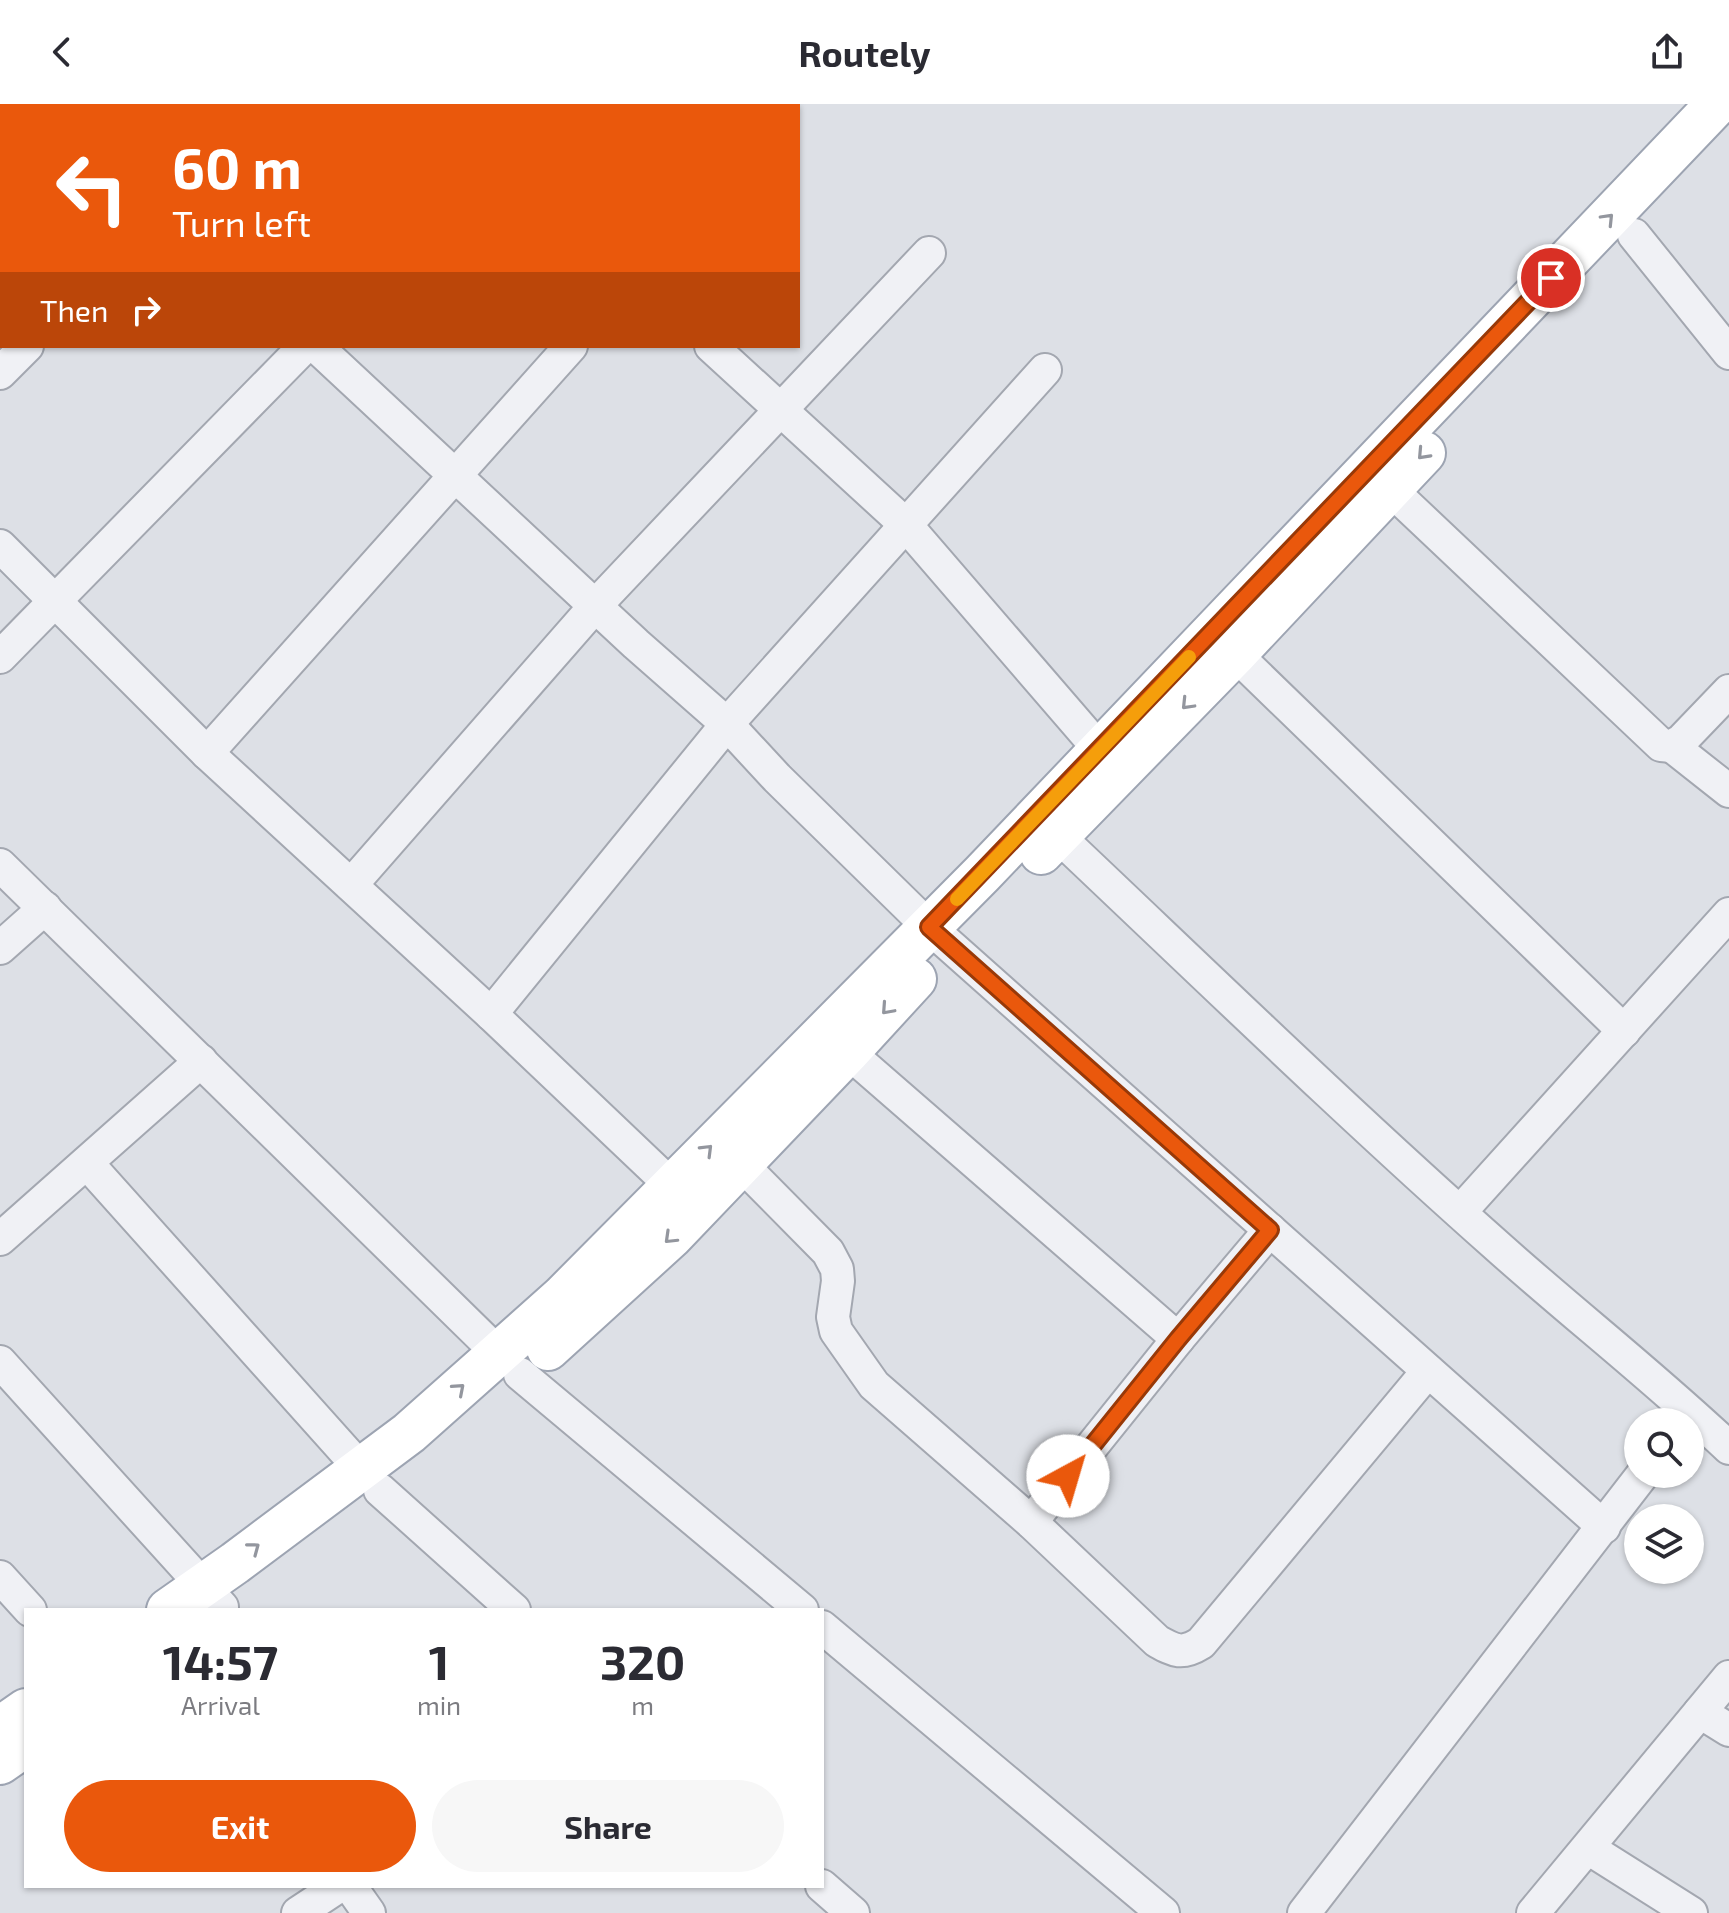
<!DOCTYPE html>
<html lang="en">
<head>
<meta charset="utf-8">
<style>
  body { margin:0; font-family:"Exo 2",sans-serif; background:#f7f7f7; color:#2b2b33; height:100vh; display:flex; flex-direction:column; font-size:30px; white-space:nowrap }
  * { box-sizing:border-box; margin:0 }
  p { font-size:26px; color:#7c7c81 }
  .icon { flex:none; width:44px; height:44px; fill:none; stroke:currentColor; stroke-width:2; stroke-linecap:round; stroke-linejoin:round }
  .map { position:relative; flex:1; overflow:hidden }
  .side { position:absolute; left:24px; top:1504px; width:800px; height:280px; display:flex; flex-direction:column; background:#fff; border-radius:0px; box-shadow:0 2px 6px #0004 }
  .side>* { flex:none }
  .top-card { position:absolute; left:0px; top:0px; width:800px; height:244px; box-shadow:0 2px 6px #0004; background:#ea580c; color:#fff; overflow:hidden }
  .fabs { position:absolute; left:1624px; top:1304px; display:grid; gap:16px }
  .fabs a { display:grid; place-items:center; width:80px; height:80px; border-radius:50%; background:#fff; box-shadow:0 2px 6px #0004; font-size:40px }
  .pin { position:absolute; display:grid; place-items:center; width:68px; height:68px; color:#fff; margin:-34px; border:4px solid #fff; border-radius:50%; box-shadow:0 2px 8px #0007 }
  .me { position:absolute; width:88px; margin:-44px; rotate:39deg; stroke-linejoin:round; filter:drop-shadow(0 0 6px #0008) }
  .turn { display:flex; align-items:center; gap:28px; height:168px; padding:0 40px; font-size:36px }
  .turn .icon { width:104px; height:104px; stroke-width:2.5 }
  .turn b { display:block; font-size:56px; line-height:68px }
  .then { display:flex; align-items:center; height:76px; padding:0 40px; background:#0003; gap:16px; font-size:30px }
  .eta { display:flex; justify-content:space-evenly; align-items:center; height:136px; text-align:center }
  .eta b { font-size:48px; font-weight:700; line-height:56px }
  .primary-button { display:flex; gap:16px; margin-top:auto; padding:16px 40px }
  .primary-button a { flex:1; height:92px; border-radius:48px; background:#ea580c; color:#fff; font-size:32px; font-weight:700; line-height:92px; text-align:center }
  .primary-button a+a { background:#f7f7f7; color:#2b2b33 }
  header { display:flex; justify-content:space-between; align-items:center; height:104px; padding:0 40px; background:#fff; font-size:36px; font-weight:700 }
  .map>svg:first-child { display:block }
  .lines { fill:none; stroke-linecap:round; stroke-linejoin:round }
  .minor-casing { stroke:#a3a7b0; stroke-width:36 }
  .major-casing { stroke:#9da4b2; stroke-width:46 }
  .minor { stroke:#f0f1f5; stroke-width:32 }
  .major { stroke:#fff; stroke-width:42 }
  .oneway { stroke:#93969e }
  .route-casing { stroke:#983908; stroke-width:20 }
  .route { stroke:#ea580c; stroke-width:14 }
  .slow { stroke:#f59e0b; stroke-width:14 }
</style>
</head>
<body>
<header><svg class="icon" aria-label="back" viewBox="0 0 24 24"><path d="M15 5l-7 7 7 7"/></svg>Routely<svg class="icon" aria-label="share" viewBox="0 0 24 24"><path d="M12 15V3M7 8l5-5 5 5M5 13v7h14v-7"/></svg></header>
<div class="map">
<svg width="1729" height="1809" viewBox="0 0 1729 1809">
  <rect width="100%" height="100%" fill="#dde0e6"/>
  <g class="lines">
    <defs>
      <g id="minor">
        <path d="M58,0L60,2"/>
        <path d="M450,0L452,2"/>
        <path d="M255,2L257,0"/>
        <path d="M522,2L524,0"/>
        <path d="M1634,131L1729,249"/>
        <path d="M316,242L636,540L727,620L777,674L929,823L1604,1423"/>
        <path d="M711,242L905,420L1100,646"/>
        <path d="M0,269L27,242"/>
        <path d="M1390,385L1661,641L1672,642L1681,637L1729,587"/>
        <path d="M0,442L207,649L491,910L672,1082"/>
        <path d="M1235,550L1624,927"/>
        <path d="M0,553L305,242"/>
        <path d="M1672,642L1729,687"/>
        <path d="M207,649L571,242"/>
        <path d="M1058,732C1203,869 1347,1009 1496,1141C1573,1210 1654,1273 1729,1344"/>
        <path d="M0,761L499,1250"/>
        <path d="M351,781L596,501L929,149"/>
        <path d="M0,844L45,804"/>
        <path d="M491,910L727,620L1045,266"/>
        <path d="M848,948L1178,1235"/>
        <path d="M87,1059L361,1365"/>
        <path d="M741,1060L828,1148L837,1165L838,1177L833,1213L836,1227L874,1281L1031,1418L1157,1537C1175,1547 1182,1551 1201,1539L1428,1267"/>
        <path d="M1460,1108L1729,810"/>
        <path d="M0,1135L201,957"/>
        <path d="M0,1258L222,1503"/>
        <path d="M520,1270L802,1506"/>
        <path d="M380,1386L514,1506"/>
        <path d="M1031,1418L1178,1235L1270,1126"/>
        <path d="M0,1473L30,1506"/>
        <path d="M822,1523L1163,1809"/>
        <path d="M1700,1608L1729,1626"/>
        <path d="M1588,1744L1691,1809"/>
        <path d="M350,1782L369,1809"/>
        <path d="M822,1782L853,1809"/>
        <path d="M298,1809L339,1782"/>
        <path d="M1304,1809L1643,1370"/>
        <path d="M1533,1809L1729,1573"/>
      </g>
      <g id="major">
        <path d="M1041,749L1235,550L1424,349"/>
        <path d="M548,1245L671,1133L848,948L915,875"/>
        <path d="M168,1506L235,1459L409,1329L562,1193L982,770L1717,0"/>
        <path d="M0,1624L26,1606"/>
        <path d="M0,1659L26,1641"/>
      </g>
    </defs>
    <use href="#minor" class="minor-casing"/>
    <use href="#major" class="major-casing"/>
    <use href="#minor" class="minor"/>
    <use href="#major" class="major"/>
  </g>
  <defs><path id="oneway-chevron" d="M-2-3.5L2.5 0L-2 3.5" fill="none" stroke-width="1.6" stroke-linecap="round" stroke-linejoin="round" transform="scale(2)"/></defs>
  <g class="oneway">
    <use href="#oneway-chevron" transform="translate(1608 115) rotate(-46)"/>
    <use href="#oneway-chevron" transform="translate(1423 350) rotate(133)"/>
    <use href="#oneway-chevron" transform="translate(1187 600) rotate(134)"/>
    <use href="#oneway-chevron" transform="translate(887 905) rotate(132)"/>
    <use href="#oneway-chevron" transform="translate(707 1046) rotate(-45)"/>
    <use href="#oneway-chevron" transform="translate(670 1134) rotate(136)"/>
    <use href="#oneway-chevron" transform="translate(459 1285) rotate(-41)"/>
    <use href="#oneway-chevron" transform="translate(254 1444) rotate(-37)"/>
  </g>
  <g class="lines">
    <defs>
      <path id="route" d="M1068,1372L1178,1235L1270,1126L929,823L1551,174"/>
    </defs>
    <use href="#route" class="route-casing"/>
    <use href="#route" class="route"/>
    <path class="slow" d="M957,795L1189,553"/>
  </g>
</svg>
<div class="fabs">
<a><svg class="icon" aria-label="search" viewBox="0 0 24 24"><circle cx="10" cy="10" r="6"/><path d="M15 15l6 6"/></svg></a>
<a><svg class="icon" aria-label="layers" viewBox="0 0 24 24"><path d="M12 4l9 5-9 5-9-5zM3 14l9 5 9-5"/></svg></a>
</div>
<div class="pin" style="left:1551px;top:174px;background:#d93025"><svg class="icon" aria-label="arrive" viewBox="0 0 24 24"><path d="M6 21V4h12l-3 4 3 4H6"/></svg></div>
<svg class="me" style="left:1068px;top:1372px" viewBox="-20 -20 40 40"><circle r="19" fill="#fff"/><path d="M0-13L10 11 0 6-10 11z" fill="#ea580c"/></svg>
<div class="top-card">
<div class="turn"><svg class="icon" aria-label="left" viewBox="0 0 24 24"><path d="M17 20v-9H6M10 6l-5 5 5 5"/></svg><div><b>60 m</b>Turn left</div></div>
<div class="then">Then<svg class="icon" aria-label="right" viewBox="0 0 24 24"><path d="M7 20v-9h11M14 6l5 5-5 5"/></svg></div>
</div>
<section class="side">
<div class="eta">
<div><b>14:57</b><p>Arrival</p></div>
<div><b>1</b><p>min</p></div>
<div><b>320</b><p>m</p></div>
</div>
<div class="primary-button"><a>Exit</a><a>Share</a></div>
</section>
</div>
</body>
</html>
